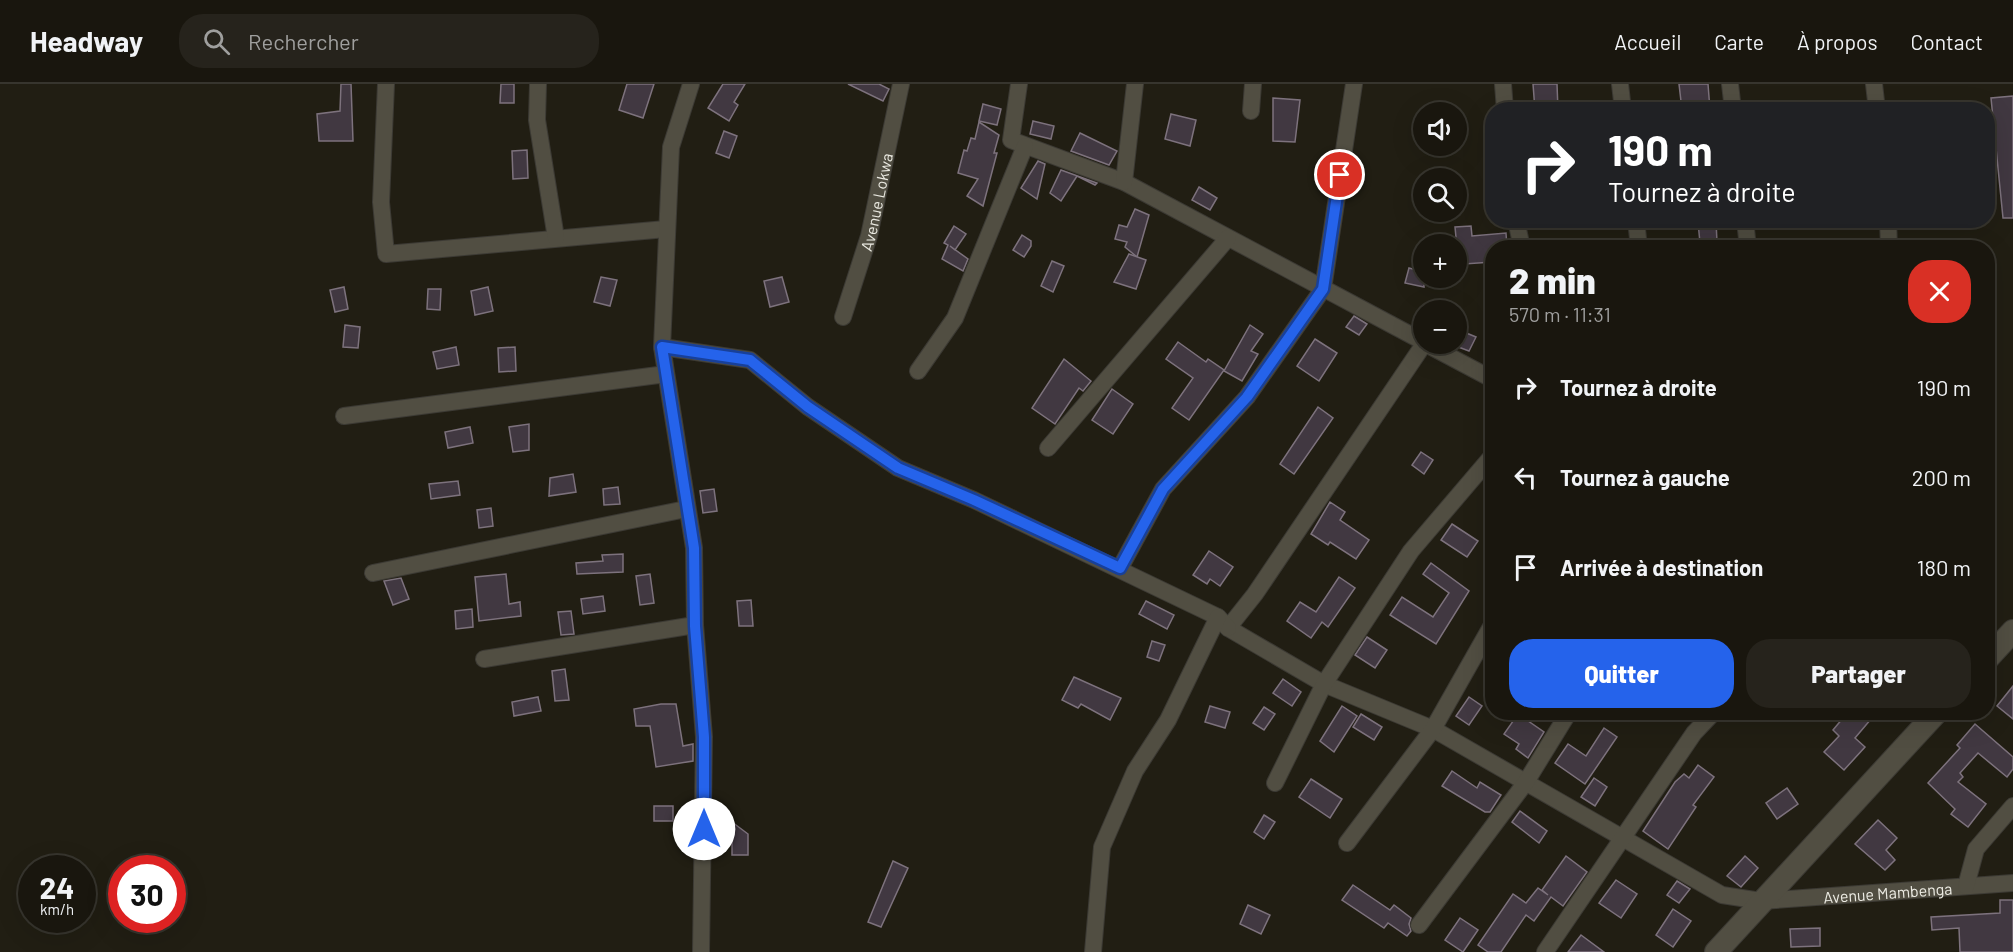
<!DOCTYPE html>
<html lang="fr">
<head>
<meta charset="utf-8">
<style>
  body { margin:0; font-family:Barlow,sans-serif; background:#26231c; color:#f1f3f6; height:100vh; display:flex; flex-direction:column; font-size:22px; white-space:nowrap }
  * { box-sizing:border-box; margin:0 }
  p { font-size:20px; color:#9f9f9e }
  .icon { flex:none; width:33px; height:33px; fill:none; stroke:currentColor; stroke-width:2; stroke-linecap:round; stroke-linejoin:round }
  .map { position:relative; flex:1; overflow:hidden }
  .side { position:absolute; left:1485px; top:156px; width:510px; height:480px; display:flex; flex-direction:column; background:#19160e; border-radius:24px; box-shadow:0 6px 24px #0002,0 0 0 2px #37352e }
  .side>* { flex:none }
  .banner { position:absolute; left:1485px; top:18px; width:510px; height:126px; border-radius:24px; box-shadow:0 6px 24px #0002,0 0 0 2px #37352e; background:#202124; color:#fff; overflow:hidden }
  .fabs { position:absolute; left:1413px; top:18px; display:grid; gap:12px }
  .fabs a { display:grid; place-items:center; width:54px; height:54px; border-radius:50%; background:#19160e; box-shadow:0 6px 24px #0002,0 0 0 2px #37352e; font-size:30px }
  .speed { position:absolute; left:18px; top:771px; display:flex; gap:12px; font-size:30px; font-weight:700; text-align:center }
  .speed>* { display:grid; place-content:center; width:78px; height:78px; border-radius:50%; background:#19160e; box-shadow:0 6px 24px #0002,0 0 0 2px #37352e; line-height:1 }
  .speed small { font-size:15px; font-weight:400 }
  .speed .limit { border:9px solid #d22; background:#fff; color:#111 }
  .pin { position:absolute; display:grid; place-items:center; width:51px; height:51px; color:#fff; margin:-26px; border:3px solid #fff; border-radius:50%; box-shadow:0 2px 6px #0007 }
  .me { position:absolute; width:66px; margin:-33px; rotate:0deg; stroke-linejoin:round; filter:drop-shadow(0 0 4px #0008) }
  .turn { display:flex; align-items:center; gap:21px; height:126px; padding:0 24px; font-size:27px }
  .turn .icon { width:78px; height:78px; stroke-width:2.5 }
  .turn b { display:block; font-size:42px; line-height:51px }
  .round { display:grid; place-items:center; flex:none; width:63px; height:63px; border-radius:24px; background:#26231c }
  .summary { display:flex; align-items:center; justify-content:space-between; height:102px; padding:0 24px }
  h1 { font-size:36px; font-weight:800; line-height:45px }
  .button { display:flex; gap:12px; margin-top:auto; padding:12px 24px }
  .button a { flex:1; height:69px; border-radius:24px; background:#2563eb; color:#fff; font-size:24px; font-weight:800; line-height:69px; text-align:center }
  .button a+a { background:#26231c; color:#f1f3f6 }
  ul { padding:0; list-style:none }
  li { display:flex; align-items:center; gap:18px; height:90px; padding:0 24px }
  li div { flex:1 }
  li b { display:block; font-size:22px }
  li em { font-style:normal }
  header { display:flex; align-items:center; gap:36px; box-sizing:border-box; height:84px; padding:0 30px; background:#19160e; border-bottom:2px solid #37352e }
  header strong { font-size:28px }
  nav { display:flex; gap:33px; margin-inline-start:auto; font-size:21px }
  .search { width:420px; height:54px; background:#26231c; display:flex; align-items:center; gap:15px; box-sizing:border-box; padding:0 21px; border-radius:24px; color:#9f9f9e; font-size:22px }
  .map>svg:first-child { display:block }
  .building { fill:#413841; stroke:#7d727d; stroke-width:1.5 }
  .lines { fill:none; stroke-linecap:round; stroke-linejoin:round }
  .street-casing { stroke:#3c3a34; stroke-width:18 }
  .secondary-casing { stroke:#3c3a34; stroke-width:24 }
  .street { stroke:#514e42; stroke-width:16 }
  .secondary { stroke:#514e42; stroke-width:22 }
  .route-casing { stroke:#184099; stroke-width:15 }
  .route { stroke:#2563eb; stroke-width:10 }
  .labels { text-anchor:middle; dominant-baseline:central; stroke-width:6; stroke-linejoin:round; paint-order:stroke }
  .street-label { font-size:16px; fill:#ecebe3; stroke:#211e13 }
</style>
</head>
<body>
<header>
<strong>Headway</strong>
<div class="search"><svg class="icon" aria-label="search" viewBox="0 0 24 24"><circle cx="10" cy="10" r="6"/><path d="M15 15l6 6"/></svg>Rechercher</div>
<nav><a>Accueil</a><a>Carte</a><a>À propos</a><a>Contact</a></nav>
</header>
<div class="map">
<svg width="2013" height="868" viewBox="0 0 2013 868">
  <rect width="100%" height="100%" fill="#211e13"/>
  <g class="building">
    <path d="M341,0H351L353,57H319L317,30L340,27Z"/>
    <path d="M501,0H514V19H500Z"/>
    <path d="M627,0H654L643,34L619,26Z"/>
    <path d="M723,0H745L734,18L738,21L729,37L708,24Z"/>
    <path d="M848,0H879L889,5L883,17Z"/>
    <path d="M1533,0H1557L1558,26H1535Z"/>
    <path d="M1679,0H1708L1710,26H1682Z"/>
    <path d="M2013,12V134H2003L1991,14Z"/>
    <path d="M1273,14L1300,16L1295,58L1273,57Z"/>
    <path d="M983,20L1001,25L997,41L979,37Z"/>
    <path d="M1171,30L1196,36L1190,62L1165,55Z"/>
    <path d="M1033,37L1054,42L1051,55L1030,50Z"/>
    <path d="M979,38L999,51L994,69H997L983,122L967,112L978,95L958,89L964,66L967,67L971,54L975,55Z"/>
    <path d="M724,47L737,52L729,74L716,69Z"/>
    <path d="M1080,49L1117,67L1109,81L1071,67Z"/>
    <path d="M527,66L528,94L513,95L512,67Z"/>
    <path d="M1038,77L1045,80L1037,115L1021,104Z"/>
    <path d="M1061,86L1097,99L1095,101L1077,92L1061,117L1050,109Z"/>
    <path d="M1199,103L1217,114L1210,126L1192,116Z"/>
    <path d="M1135,125L1149,131L1137,173L1125,163L1127,158L1115,155L1119,141L1127,143Z"/>
    <path d="M1716,137L1717,158L1700,159L1698,138Z"/>
    <path d="M954,142L966,150L955,166L950,162L968,175L963,187L942,175L948,161L944,159Z"/>
    <path d="M1471,142L1472,152L1506,149L1507,164H1492V178L1464,180L1463,164H1457L1455,143Z"/>
    <path d="M1022,151L1031,157V162L1024,173L1013,166Z"/>
    <path d="M1129,170L1146,176L1136,205L1114,198Z"/>
    <path d="M1052,177L1064,182L1053,208L1041,202Z"/>
    <path d="M1409,184L1424,188V203L1405,199Z"/>
    <path d="M601,193L617,196L610,222L594,218Z"/>
    <path d="M782,193L789,218L770,223L764,197Z"/>
    <path d="M344,203L348,225L335,228L330,206Z"/>
    <path d="M488,203L493,227L475,231L471,207Z"/>
    <path d="M428,205H441L440,226L427,225Z"/>
    <path d="M1354,232L1367,240L1359,251L1346,243Z"/>
    <path d="M345,241L360,243L358,264L343,263Z"/>
    <path d="M1250,241L1263,250L1251,267L1258,270L1242,297L1224,287Z"/>
    <path d="M1459,246L1476,253L1469,267L1453,261L1456,260Z"/>
    <path d="M1315,255L1337,269L1319,297L1297,282Z"/>
    <path d="M1178,258L1206,278L1208,275L1224,286L1189,336L1172,324L1193,294L1166,275Z"/>
    <path d="M456,263L459,281L437,285L433,268Z"/>
    <path d="M515,263L516,287L499,288L498,264Z"/>
    <path d="M1064,275L1091,297L1083,307L1079,304L1055,340L1032,324Z"/>
    <path d="M1112,305L1133,320L1113,350L1092,336Z"/>
    <path d="M1318,323L1333,334L1294,390L1280,380Z"/>
    <path d="M529,340V366L513,368L509,343Z"/>
    <path d="M470,343L473,359L448,364L445,348Z"/>
    <path d="M1421,368L1433,376L1424,390L1412,381Z"/>
    <path d="M573,390L576,408L549,412L550,394Z"/>
    <path d="M458,397L460,411L431,415L429,400Z"/>
    <path d="M618,403L620,420L604,421L603,405Z"/>
    <path d="M714,405L717,427L703,429L700,407Z"/>
    <path d="M1330,418L1345,428L1340,436L1369,456L1356,475L1330,458L1328,461L1311,450Z"/>
    <path d="M491,424L493,442L479,444L477,426Z"/>
    <path d="M1452,440L1478,457L1467,473L1441,456Z"/>
    <path d="M1209,467L1233,483L1220,502L1210,495L1207,500L1193,491Z"/>
    <path d="M623,470V488L577,490L576,479L603,477L602,471Z"/>
    <path d="M1431,479L1469,507L1436,560L1390,531L1402,513L1433,533L1449,509L1423,490Z"/>
    <path d="M506,490L509,520L520,518L521,532L479,537L475,493Z"/>
    <path d="M650,490L654,519L640,521L636,492Z"/>
    <path d="M1339,493L1355,504L1328,543L1322,538L1311,554L1287,537L1300,518L1316,528Z"/>
    <path d="M401,494L409,515L393,521L384,497Z"/>
    <path d="M603,512L605,527L583,530L581,515Z"/>
    <path d="M751,516L753,542H739L737,517Z"/>
    <path d="M1146,517L1174,531L1167,545L1139,530Z"/>
    <path d="M472,525L473,543L456,545L455,527Z"/>
    <path d="M571,527L574,550L561,551L558,528Z"/>
    <path d="M1367,553L1387,566L1375,584L1355,571Z"/>
    <path d="M1152,557L1165,561L1159,577L1147,573Z"/>
    <path d="M565,585L569,616L555,617L552,587Z"/>
    <path d="M1074,593L1121,614L1110,636L1081,620L1078,624L1062,616Z"/>
    <path d="M1283,595L1301,608L1292,622L1273,609Z"/>
    <path d="M2013,602V635L1997,622Z"/>
    <path d="M538,613L541,627L514,632L512,618Z"/>
    <path d="M1469,613L1482,622L1469,641L1456,632Z"/>
    <path d="M661,620H676L683,662L693,660V677L656,683L650,642H636L634,625Z"/>
    <path d="M1210,622L1230,628L1225,644L1205,638Z"/>
    <path d="M1342,622L1357,632L1334,668L1320,657Z"/>
    <path d="M1264,623L1275,630L1264,646L1253,639Z"/>
    <path d="M1848,628H1877L1855,654L1865,663L1844,686L1824,668L1839,652L1833,646Z"/>
    <path d="M1361,630L1382,643L1374,656L1353,643Z"/>
    <path d="M1518,630L1544,648L1528,674L1516,665L1519,660L1504,650Z"/>
    <path d="M1975,640L2013,673V685L2007,693L1978,669L1960,689L1963,693L1958,698L1986,720L1968,743L1951,730L1955,725L1928,699L1960,664L1957,661Z"/>
    <path d="M1604,644L1617,653L1585,700L1555,679L1568,660L1586,672Z"/>
    <path d="M1698,681L1714,693L1693,721L1696,723L1668,765L1643,747L1675,698L1684,690L1689,694Z"/>
    <path d="M1452,687L1477,704L1480,698L1501,711L1490,728H1485L1442,702Z"/>
    <path d="M1594,694L1607,703L1595,722L1581,713Z"/>
    <path d="M1311,695L1342,715L1330,734L1299,713Z"/>
    <path d="M1787,704L1798,720L1777,735L1766,719Z"/>
    <rect x="654" y="722" width="19" height="15"/>
    <path d="M1520,727L1547,747L1539,759L1512,738Z"/>
    <path d="M1264,731L1275,738L1264,755L1254,748Z"/>
    <path d="M1878,736L1897,754L1886,766L1895,776L1885,786L1855,760Z"/>
    <path d="M732,738L748,750V771H732Z"/>
    <path d="M1566,772L1587,788L1563,822L1551,813L1534,837L1526,831L1501,868H1488L1478,861L1513,810L1526,819L1538,804L1548,811L1542,806Z"/>
    <path d="M1745,772L1758,784L1741,803L1727,792Z"/>
    <path d="M893,777L908,784L881,843L868,838Z"/>
    <path d="M1616,796L1637,810L1621,834L1599,819Z"/>
    <path d="M1677,797L1690,805L1679,819L1667,811Z"/>
    <path d="M1353,801L1390,826L1394,821L1411,834L1409,840L1411,847L1407,852L1388,839L1384,844L1342,816Z"/>
    <path d="M2000,816H2013V868H1960L1959,844L1932,846L1931,833L2000,829Z"/>
    <path d="M1248,821L1270,831L1261,850L1240,840Z"/>
    <path d="M1673,825L1691,837L1673,863L1656,851Z"/>
    <path d="M1460,834L1478,846L1463,868L1445,856Z"/>
    <path d="M1820,844V862L1791,863L1790,845Z"/>
    <path d="M1581,851L1604,868H1568Z"/>
  </g>
  <g class="lines">
    <defs>
      <g id="street">
        <path d="M386,0L381,118L386,170L666,145"/>
        <path d="M538,0L537,36L556,154"/>
        <path d="M691,0L671,63L662,263L694,464L695,541L704,653L701,868"/>
        <path d="M1019,0L1011,56L1124,98L1424,258"/>
        <path d="M1503,0L1505,26"/>
        <path d="M1620,0L1623,26"/>
        <path d="M1730,0L1733,26"/>
        <path d="M1874,0L1877,26"/>
        <path d="M1251,27L1253,0"/>
        <path d="M1124,98L1135,0"/>
        <path d="M1516,136L1522,164"/>
        <path d="M1636,136L1639,164"/>
        <path d="M1745,136L1748,164"/>
        <path d="M1888,136L1889,164"/>
        <path id="s1" d="M843,233L869,152L901,0"/>
        <path id="s2" d="M1424,260L1255,510L1228,544L1324,600L1433,645L1722,811L1761,817L2013,799"/>
        <path d="M1426,260L1492,295"/>
        <path d="M662,263L750,276L808,323L898,384L974,416L1218,533L1228,544"/>
        <path d="M918,287L955,234L1025,62"/>
        <path d="M344,332L666,290"/>
        <path d="M1048,364L1228,154"/>
        <path d="M1120,484L1163,405L1247,313L1323,205L1354,0"/>
        <path d="M373,489L686,425"/>
        <path d="M484,575L695,541"/>
        <path d="M1275,699L1324,600L1411,467L1492,372"/>
        <path d="M1347,759L1433,645L1492,541"/>
        <path d="M1966,802L1976,765L2013,722"/>
        <path d="M1419,841L1526,698L1569,628"/>
        <path d="M1093,868L1102,763L1135,687L1168,636L1218,533"/>
        <path d="M1545,868L1694,649L1714,628"/>
      </g>
      <g id="secondary">
        <path d="M1988,574L2013,547"/>
        <path d="M1716,868L1937,628"/>
      </g>
    </defs>
    <use href="#street" class="street-casing"/>
    <use href="#secondary" class="secondary-casing"/>
    <use href="#street" class="street"/>
    <use href="#secondary" class="secondary"/>
  </g>
  <g class="lines">
    <defs>
      <path id="route" d="M704,745V653L695,542L694,464L662,263L750,276L808,323L898,384L974,416L1120,484L1163,405L1247,313L1323,205L1340,91"/>
    </defs>
    <use href="#route" class="route-casing"/>
    <use href="#route" class="route"/>
  </g>
  <g class="labels">
    <g class="street-label">
      <text stroke="none"><textPath href="#s1" startOffset="120">Avenue Lokwa</textPath></text>
      <text stroke="none"><textPath href="#s2" startOffset="1074">Avenue Mambenga</textPath></text>
    </g>
  </g>
</svg>
<div class="fabs">
<a><svg class="icon" aria-label="sound" viewBox="0 0 24 24"><path d="M4 9h4l5-4v14l-5-4H4zM17 9q2 3 0 6"/></svg></a>
<a><svg class="icon" aria-label="search" viewBox="0 0 24 24"><circle cx="10" cy="10" r="6"/><path d="M15 15l6 6"/></svg></a>
<a>+</a>
<a>−</a>
</div>
<div class="speed"><div>24<small>km/h</small></div><div class="limit">30</div></div>
<div class="pin" style="left:1340px;top:91px;background:#d93025"><svg class="icon" aria-label="arrive" viewBox="0 0 24 24"><path d="M6 21V4h12l-3 4 3 4H6"/></svg></div>
<svg class="me" style="left:704px;top:745px" viewBox="-20 -20 40 40"><circle r="19" fill="#fff"/><path d="M0-13L10 11 0 6-10 11z" fill="#2563eb"/></svg>
<div class="banner">
<div class="turn"><svg class="icon" aria-label="right" viewBox="0 0 24 24"><path d="M7 20v-9h11M14 6l5 5-5 5"/></svg><div><b>190 m</b>Tournez à droite</div></div>
</div>
<section class="side">
<div class="summary"><div><h1>2 min</h1><p>570 m · 11:31</p></div><a class="round" style="background:#d93025;color:#fff"><svg class="icon" aria-label="close" viewBox="0 0 24 24"><path d="M6 6l12 12M18 6L6 18"/></svg></a></div>
<ul>
<li><svg class="icon" aria-label="right" viewBox="0 0 24 24"><path d="M7 20v-9h11M14 6l5 5-5 5"/></svg><div><b>Tournez à droite</b></div><em>190 m</em></li>
<li><svg class="icon" aria-label="left" viewBox="0 0 24 24"><path d="M17 20v-9H6M10 6l-5 5 5 5"/></svg><div><b>Tournez à gauche</b></div><em>200 m</em></li>
<li><svg class="icon" aria-label="arrive" viewBox="0 0 24 24"><path d="M6 21V4h12l-3 4 3 4H6"/></svg><div><b>Arrivée à destination</b></div><em>180 m</em></li>
</ul>
<div class="button"><a>Quitter</a><a>Partager</a></div>
</section>
</div>
</body>
</html>
